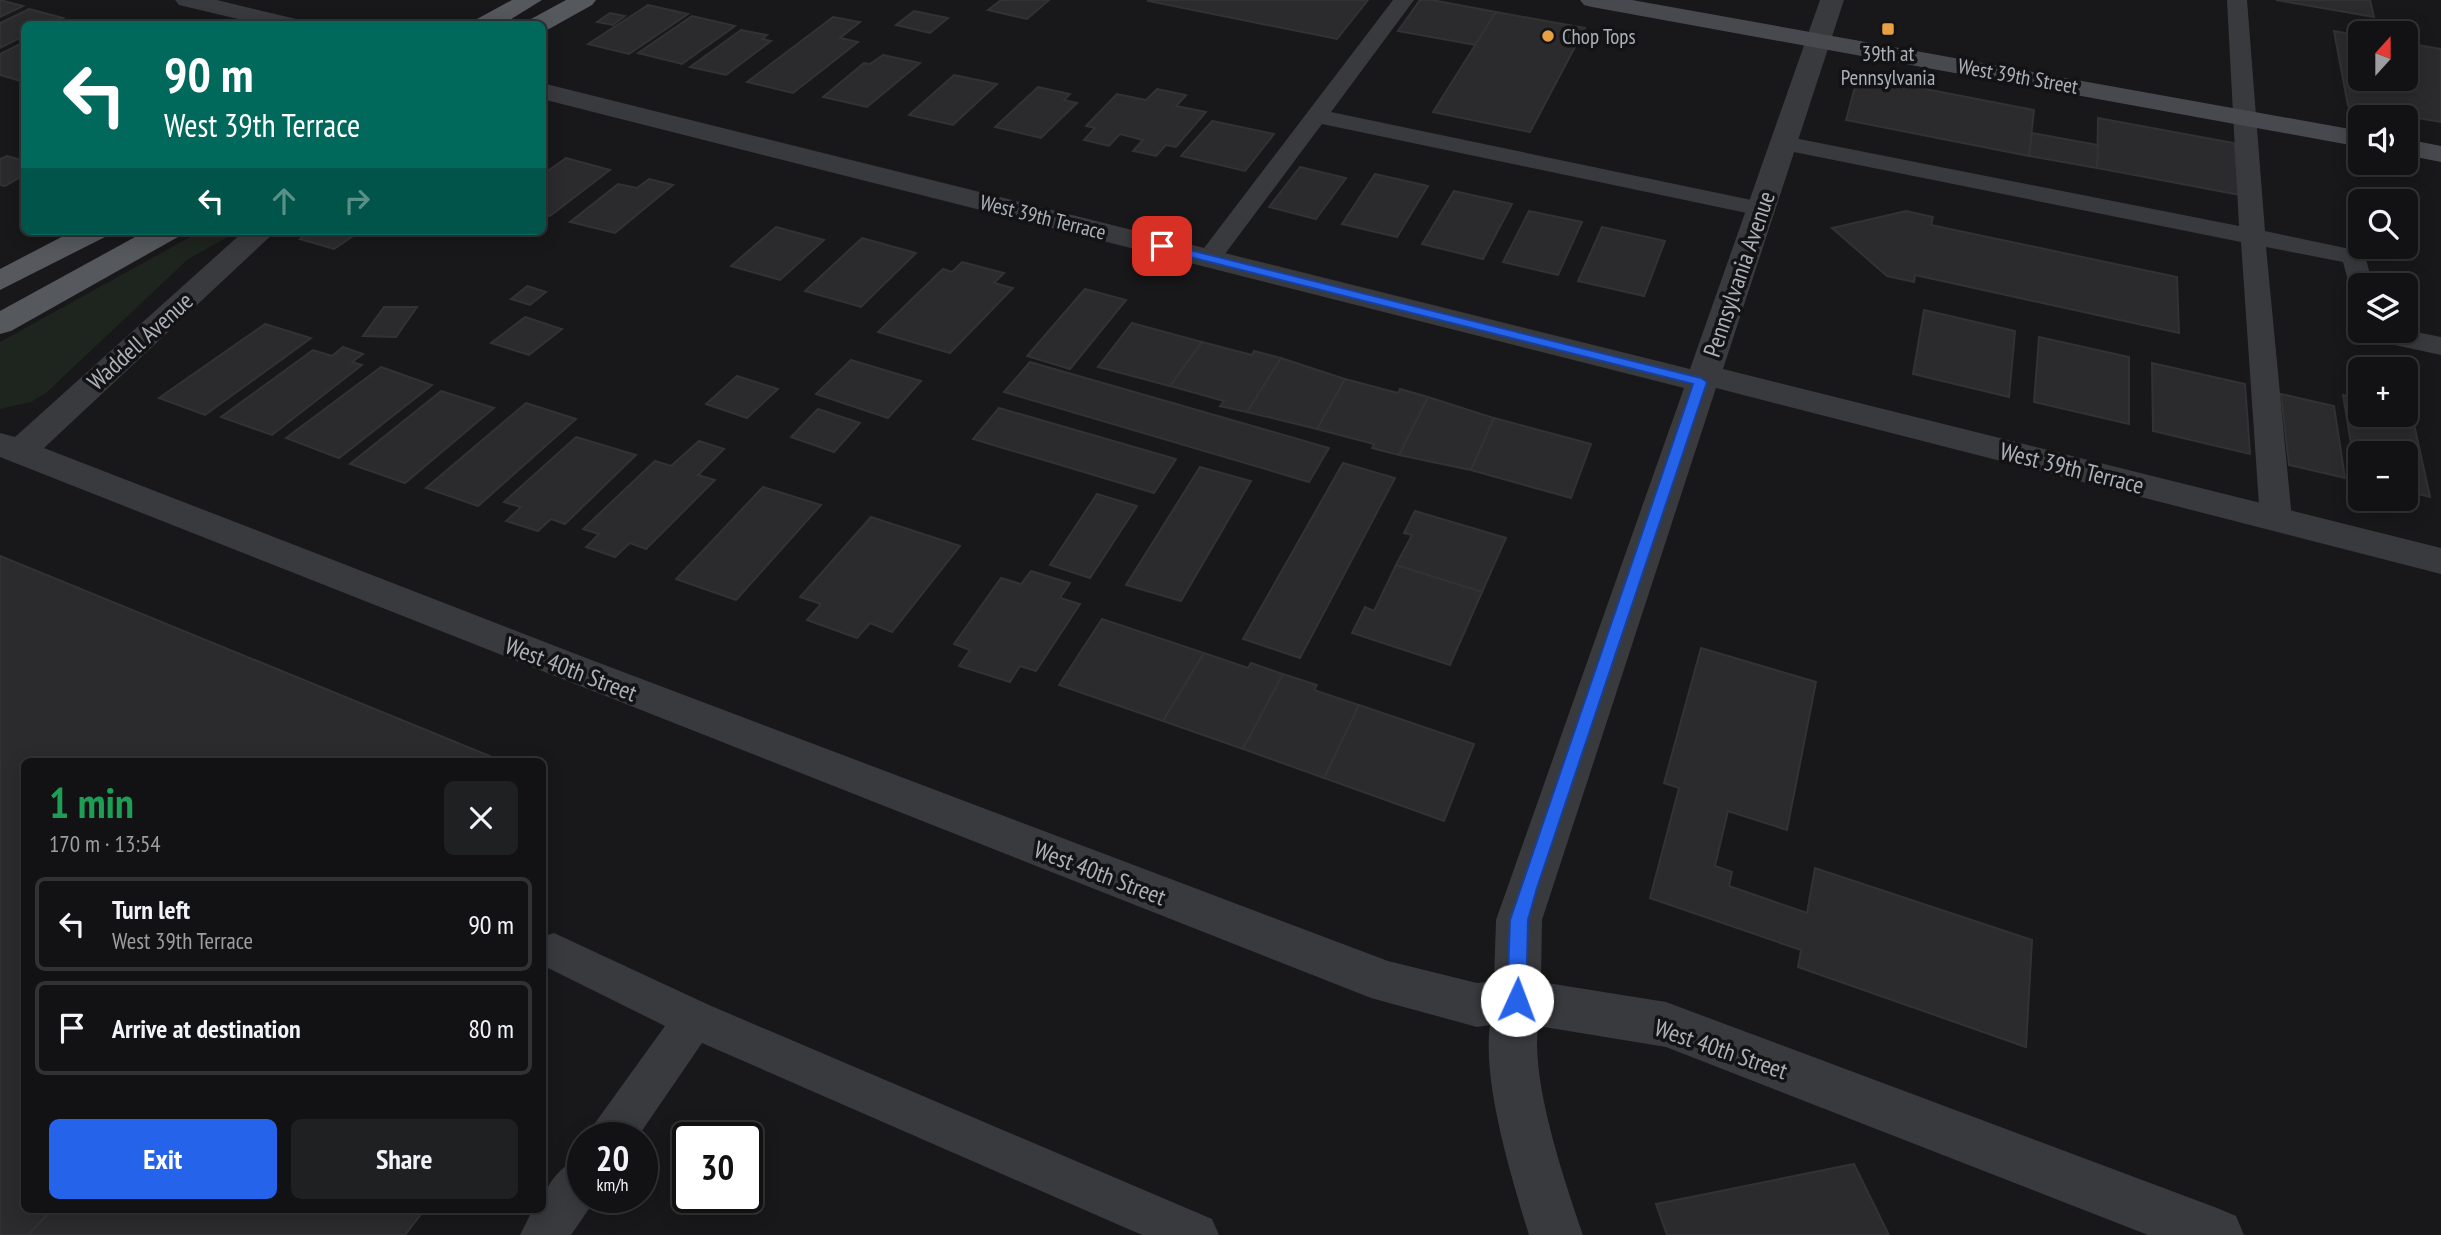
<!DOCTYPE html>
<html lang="en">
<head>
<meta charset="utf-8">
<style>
  body { margin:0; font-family:"PT Sans Narrow",sans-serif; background:#1f2022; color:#f1f3f6; height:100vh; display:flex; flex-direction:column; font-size:26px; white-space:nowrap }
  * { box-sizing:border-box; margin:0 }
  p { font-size:23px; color:#9c9ea0 }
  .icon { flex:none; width:38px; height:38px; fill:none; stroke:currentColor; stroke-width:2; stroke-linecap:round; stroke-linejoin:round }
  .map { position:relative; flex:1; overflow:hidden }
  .panel { position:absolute; left:21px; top:758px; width:525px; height:455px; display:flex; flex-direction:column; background:#121214; border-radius:10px; box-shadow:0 4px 18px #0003,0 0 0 2px #313234 }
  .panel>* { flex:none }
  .hud { position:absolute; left:21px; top:21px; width:525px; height:214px; border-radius:10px; box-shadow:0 4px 18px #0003,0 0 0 2px #313234; background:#00695c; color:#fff; overflow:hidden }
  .needle { width:46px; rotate:21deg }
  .buttons { position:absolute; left:2348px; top:21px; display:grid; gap:14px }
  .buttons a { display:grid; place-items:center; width:70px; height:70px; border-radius:10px; background:#121214; box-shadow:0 4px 18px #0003,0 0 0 2px #313234; font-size:35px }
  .speed { position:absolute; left:567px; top:1122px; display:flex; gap:14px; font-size:35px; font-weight:700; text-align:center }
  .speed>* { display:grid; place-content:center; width:91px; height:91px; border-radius:50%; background:#121214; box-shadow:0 4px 18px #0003,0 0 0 2px #313234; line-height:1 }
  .speed small { font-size:18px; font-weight:400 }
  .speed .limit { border:4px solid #111; border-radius:10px; background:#fff; color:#111 }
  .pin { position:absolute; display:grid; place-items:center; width:60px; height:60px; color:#fff; margin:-30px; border-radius:14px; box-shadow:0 4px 10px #0006 }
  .me { position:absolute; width:77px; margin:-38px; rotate:2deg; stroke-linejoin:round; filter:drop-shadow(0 0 5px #0008) }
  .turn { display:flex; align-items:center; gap:24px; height:147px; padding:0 28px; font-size:32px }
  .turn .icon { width:91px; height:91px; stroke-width:2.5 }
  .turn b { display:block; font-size:49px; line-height:60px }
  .lanes { display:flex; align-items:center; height:66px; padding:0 28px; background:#0003; justify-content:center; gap:35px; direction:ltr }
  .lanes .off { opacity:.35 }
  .round { display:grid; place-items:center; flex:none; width:74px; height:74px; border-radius:10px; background:#1f2022 }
  .headline { display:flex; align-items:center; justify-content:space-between; height:119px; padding:0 28px }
  h1 { font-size:42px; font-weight:700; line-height:52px; color:#1e9e55 }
  .primary-button { display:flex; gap:14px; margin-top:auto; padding:14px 28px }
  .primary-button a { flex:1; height:80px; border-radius:10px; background:#2563eb; color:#fff; font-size:28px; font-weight:700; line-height:80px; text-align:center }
  .primary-button a+a { background:#1f2022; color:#f1f3f6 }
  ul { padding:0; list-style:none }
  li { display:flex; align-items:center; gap:21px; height:94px; margin:0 14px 10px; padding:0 14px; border:4px solid #313234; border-radius:10px }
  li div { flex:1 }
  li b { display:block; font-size:26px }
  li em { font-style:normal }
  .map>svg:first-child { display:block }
  .green { fill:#1e241e }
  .building { fill:#2b2b2d; stroke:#323235; stroke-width:2 }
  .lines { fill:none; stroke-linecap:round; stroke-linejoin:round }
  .lane { fill:#393a3e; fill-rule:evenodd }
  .street { fill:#393a3e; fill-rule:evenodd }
  .secondary { fill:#47494e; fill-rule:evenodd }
  .primary { fill:#55585d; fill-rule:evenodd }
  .route { fill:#2563eb; stroke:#184099; stroke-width:2 }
  .poi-dot { fill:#e7a042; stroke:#131315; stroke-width:2.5 }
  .labels { text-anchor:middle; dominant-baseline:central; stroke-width:7; stroke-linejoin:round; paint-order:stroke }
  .far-poi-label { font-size:21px; fill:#abb0b9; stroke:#131315; text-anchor:start }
  .far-street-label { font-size:21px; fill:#abb0b9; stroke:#131315 }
  .street-label { font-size:24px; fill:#abb0b9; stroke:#131315 }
</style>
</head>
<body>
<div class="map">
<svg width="2441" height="1235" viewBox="0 0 2441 1235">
  <rect width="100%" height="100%" fill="#18181a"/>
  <path class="green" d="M201,231H238L187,260L46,393L31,402L0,409V342Z"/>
  <g class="building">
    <path d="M0,0L23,6L0,17Z"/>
    <path d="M1001,0H1049L1027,19L988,10Z"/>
    <path d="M1368,0L1337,39L1148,1L1149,0Z"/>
    <path d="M1420,0H1432L1496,12L1475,45L1398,31Z"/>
    <path d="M2370,0L2374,17L2276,0Z"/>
    <path d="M648,5L688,14L629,54L588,44Z"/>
    <path d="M29,9L63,18L48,24H24V36L0,48V23Z"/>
    <path d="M914,11L948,18L930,33L896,25Z"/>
    <path d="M1496,12L1585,28L1530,132L1433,112Z"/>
    <path d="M610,13L625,16L613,25L597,22Z"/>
    <path d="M692,16L735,26L682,64L638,53Z"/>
    <path d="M833,17L860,22L840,38L858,42L793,93L747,82Z"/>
    <path d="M741,30L767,35L762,39L771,41L726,75L690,67Z"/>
    <path d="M2334,31L2361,36V79H2406V43L2441,49V122L2348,106Z"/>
    <path d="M24,42V82L0,75V54Z"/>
    <path d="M883,55L920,63L867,107L823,97L864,63L870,64Z"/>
    <path d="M954,75L997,84L953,125L909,115Z"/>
    <path d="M1858,76L2034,110L2029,156L1846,120Z"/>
    <path d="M1038,87L1070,94L1064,100L1077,103L1041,138L995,127Z"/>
    <path d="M1157,89L1186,95L1176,106L1206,112L1176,147L1166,145L1156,156L1133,151L1143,140L1120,134L1109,146L1084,140L1095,128L1086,126L1117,94L1146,100Z"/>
    <path d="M2098,118L2234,143L2240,195L2097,168Z"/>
    <path d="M1212,121L1274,134L1245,171L1181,156Z"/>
    <path d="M2032,133L2098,145L2097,168L2029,156Z"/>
    <path d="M7,156L24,161V175L5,186L0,185V159Z"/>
    <path d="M566,158L610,170L550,216L542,214V175Z"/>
    <path d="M1300,167L1346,178L1316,219L1269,207Z"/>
    <path d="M1375,174L1428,186L1397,237L1342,224Z"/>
    <path d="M649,179L673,185L615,233L570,222L618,184L637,188Z"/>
    <path d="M1454,191L1512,204L1483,259L1422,244Z"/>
    <path d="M1529,211L1582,222L1558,275L1503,262Z"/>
    <path d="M1906,211L1933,217L1931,225L2177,277L2179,333L1915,275L1914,282L1887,276L1832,228Z"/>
    <path d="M776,227L824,240L780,280L731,266Z"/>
    <path d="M1602,227L1665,241L1644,296L1578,281Z"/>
    <path d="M311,231H346L356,234L334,249L300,239Z"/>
    <path d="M862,238L916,253L861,307L805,291Z"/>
    <path d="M962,262L1004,273L994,283L1013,288L950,353L878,332L943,269L952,272Z"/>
    <path d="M527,286L546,292L530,305L511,299Z"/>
    <path d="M1085,289L1126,300L1070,369L1027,356Z"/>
    <path d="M384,307H417L396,337L363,336Z"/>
    <path d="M1924,310L2015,331L2009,397L1913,374Z"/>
    <path d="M525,317L562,329L529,355L491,343Z"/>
    <path d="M1132,323L1202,342L1170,386L1098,367Z"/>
    <path d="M265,324L311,338L205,415L159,398Z"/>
    <path d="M2039,337L2129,357V424L2034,402Z"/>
    <path d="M1202,342L1252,355L1254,351L1281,358L1247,412L1220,406L1224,401L1170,386Z"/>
    <path d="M343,347L363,354L352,362L362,365L272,435L221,417L313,350L332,356Z"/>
    <path d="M1281,358L1345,379L1317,429L1247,412Z"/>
    <path d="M851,360L921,381L888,418L816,394Z"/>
    <path d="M1030,362L1329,448L1309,482L1004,392Z"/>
    <path d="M2152,363L2245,384L2250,454L2153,431Z"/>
    <path d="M381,367L432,385L339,458L286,438Z"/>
    <path d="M737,376L778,389L747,418L706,404Z"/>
    <path d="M1345,379L1398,393L1400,389L1428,397L1399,455L1372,448L1374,444L1317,429Z"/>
    <path d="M441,391L494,408L405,483L350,464Z"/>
    <path d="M2281,394L2334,406L2345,478L2289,465Z"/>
    <path d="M2343,395L2361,399V415H2406V409L2411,410L2430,497L2406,491V453H2361V481L2357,480Z"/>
    <path d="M1428,397L1494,418L1471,470L1399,455Z"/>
    <path d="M526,403L576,419L478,506L426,488Z"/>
    <path d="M999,408L1176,459L1154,493L973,439Z"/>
    <path d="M818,409L860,423L834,452L791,437Z"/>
    <path d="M1494,418L1591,444L1571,498L1471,470Z"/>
    <path d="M576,437L636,455L565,524L551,519L538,531L506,521L521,507L504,502Z"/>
    <path d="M699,441L724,449L698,475L715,480L646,549L630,543L615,557L586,547L599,534L583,529L655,461L671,466Z"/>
    <path d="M1343,463L1395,478L1300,658L1243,639Z"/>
    <path d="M1200,467L1251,481L1181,601L1126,585Z"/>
    <path d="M763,487L821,505L736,600L676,579Z"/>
    <path d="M1097,494L1137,506L1090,578L1050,565Z"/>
    <path d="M1415,511L1506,538L1482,592L1396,565L1412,535L1404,533Z"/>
    <path d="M871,517L960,546L892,632L870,623L857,638L807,620L821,604L800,597Z"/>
    <path d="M0,556L490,756L485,761H24V1209H53L28,1235H0Z"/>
    <path d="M1396,565L1482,592L1450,665L1352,633L1365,607L1374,611Z"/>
    <path d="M1031,571L1070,583L1060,598L1080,604L1036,671L1020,666L1010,682L959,666L970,650L954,644L1001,578L1021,584Z"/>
    <path d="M1102,619L1204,653L1163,721L1059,685Z"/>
    <path d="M1701,648L1816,682L1787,830L1728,811L1715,866L1732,872L1729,886L1807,913L1815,868L2032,940L2026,1047L1798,967L1801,950L1650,898L1679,788L1664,783Z"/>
    <path d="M1204,653L1248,668L1251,663L1283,674L1243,749L1163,721Z"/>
    <path d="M1283,674L1317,685L1314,690L1359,705L1324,778L1243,749Z"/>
    <path d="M1359,705L1474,744L1444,821L1324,778Z"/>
    <path d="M1854,1164L1889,1235H1667L1656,1204Z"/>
    <path d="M53,1209H425L405,1235H28Z"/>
  </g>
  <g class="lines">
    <g class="lane">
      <path d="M1393,0H1414L1331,112L1761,202L1770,204L1773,209L1770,214L1761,216L1322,124L1219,262H1201L1197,257L1201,252Z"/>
      <path d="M2227,0H2247L2265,231L2364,252L2373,285H2361V298L2352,296L2343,262L2266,247L2292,519L2287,527L2276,530L2265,527L2260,519L2241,242L1784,150L1776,148L1772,143L1776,138L1784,136L2239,226Z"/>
      <path d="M2358,325L2361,331L2406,330L2441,337V355L2358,337L2354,331Z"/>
      <path d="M554,933L709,1005L1212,1219L1219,1235H1142L702,1043L637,1138H589L595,1123L665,1026L542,965V937Z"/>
      <path d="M583,1156V1197H597L571,1235H520L533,1209H542C542,1186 562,1164 583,1156Z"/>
    </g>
    <g class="street">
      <path d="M175,0H217L296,19L299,24H259L179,5Z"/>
      <path d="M1820,0H1844L1723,369L2441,548V574L1716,388L1542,920L1541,982L1666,1002L2217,1208L2236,1216L2244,1235H2148L1666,1047L1538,1026C1531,1083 1564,1179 1583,1235H1529C1512,1179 1482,1083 1490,1025L1477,1027L1371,998L0,457V433L15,437L244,231H276L44,448L581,656L1388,961L1477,983L1494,981L1496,920L1684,388L542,99V83L1690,369Z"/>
    </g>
    <g class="secondary">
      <path d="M1580,0H1632L2361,131V147L1592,7L1584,5Z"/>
      <path d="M2406,139L2441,146V162L2406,155Z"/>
    </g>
    <g class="primary">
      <path d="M512,0H542L503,24H474L477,19Z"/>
      <path d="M566,0H596L592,5L549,29L542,31V24H528L531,19Z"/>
      <path d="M73,231H110L105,237L0,290V269Z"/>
      <path d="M146,231H183L178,237L11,331L0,334V311Z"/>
    </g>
  </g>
  <path class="route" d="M1162,243L1701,378L1707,382L1537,888L1528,920L1526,1000L1524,1006L1517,1009L1510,1006L1507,1000L1510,920L1693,384L1158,249V244Z"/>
  <g class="poi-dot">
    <rect x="1881" y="22" width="14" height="14" rx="3.5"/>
    <circle cx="1548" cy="36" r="7"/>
  </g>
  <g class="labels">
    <g class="far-poi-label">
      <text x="1562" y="36">Chop Tops</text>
      <text x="1888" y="53" text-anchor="middle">39th at<tspan x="1888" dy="24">Pennsylvania</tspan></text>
    </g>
    <g class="far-street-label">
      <text transform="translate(2018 76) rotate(10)">West 39th Street</text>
      <text transform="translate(1043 217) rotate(14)">West 39th Terrace</text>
    </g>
    <g class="street-label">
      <text transform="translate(1739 274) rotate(-71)">Pennsylvania Avenue</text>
      <text transform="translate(140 341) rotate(-42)">Waddell Avenue</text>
      <text transform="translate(2072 468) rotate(14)">West 39th Terrace</text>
      <text transform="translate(571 669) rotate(21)">West 40th Street</text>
      <text transform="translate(1100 873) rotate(21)">West 40th Street</text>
      <text transform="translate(1721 1049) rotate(19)">West 40th Street</text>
    </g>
  </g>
</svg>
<div class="buttons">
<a><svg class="needle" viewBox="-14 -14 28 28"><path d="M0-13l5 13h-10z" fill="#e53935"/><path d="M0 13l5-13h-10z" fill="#9c9ea0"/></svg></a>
<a><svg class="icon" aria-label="sound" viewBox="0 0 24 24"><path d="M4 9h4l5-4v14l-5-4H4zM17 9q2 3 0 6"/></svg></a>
<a><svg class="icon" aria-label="search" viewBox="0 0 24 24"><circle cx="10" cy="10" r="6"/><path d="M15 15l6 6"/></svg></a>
<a><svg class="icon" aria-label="layers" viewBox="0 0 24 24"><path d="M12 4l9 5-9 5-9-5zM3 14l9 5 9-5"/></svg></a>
<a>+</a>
<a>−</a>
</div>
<div class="speed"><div>20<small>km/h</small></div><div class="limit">30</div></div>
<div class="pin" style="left:1162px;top:246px;background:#d93025"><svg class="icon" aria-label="arrive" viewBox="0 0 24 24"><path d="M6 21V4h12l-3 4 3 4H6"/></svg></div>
<svg class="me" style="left:1517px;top:1000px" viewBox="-20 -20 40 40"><circle r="19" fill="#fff"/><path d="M0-13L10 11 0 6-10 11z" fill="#2563eb"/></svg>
<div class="hud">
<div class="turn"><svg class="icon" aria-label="left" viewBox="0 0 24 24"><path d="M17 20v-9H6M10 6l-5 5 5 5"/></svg><div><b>90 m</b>West 39th Terrace</div></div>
<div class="lanes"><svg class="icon" aria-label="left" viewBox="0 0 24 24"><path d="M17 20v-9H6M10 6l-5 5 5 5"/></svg><svg class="icon off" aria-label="ahead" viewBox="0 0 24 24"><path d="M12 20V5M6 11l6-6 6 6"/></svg><svg class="icon off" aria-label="right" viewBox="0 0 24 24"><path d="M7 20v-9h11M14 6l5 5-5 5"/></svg></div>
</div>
<section class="panel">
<div class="headline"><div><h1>1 min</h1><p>170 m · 13:54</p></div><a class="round"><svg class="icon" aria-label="close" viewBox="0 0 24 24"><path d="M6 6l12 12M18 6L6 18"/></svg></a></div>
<ul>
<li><svg class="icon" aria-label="left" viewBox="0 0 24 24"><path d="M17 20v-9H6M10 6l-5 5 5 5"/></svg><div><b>Turn left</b><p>West 39th Terrace</p></div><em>90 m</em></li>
<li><svg class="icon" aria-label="arrive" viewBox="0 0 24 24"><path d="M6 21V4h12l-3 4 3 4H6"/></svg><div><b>Arrive at destination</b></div><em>80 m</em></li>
</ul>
<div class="primary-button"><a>Exit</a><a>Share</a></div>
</section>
</div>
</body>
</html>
